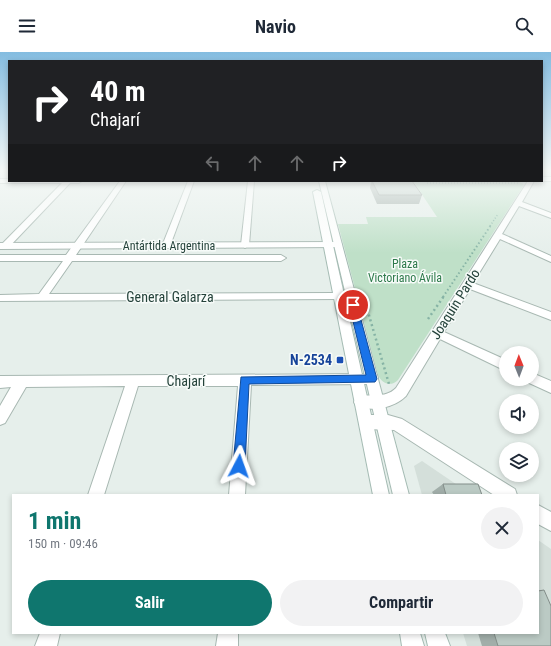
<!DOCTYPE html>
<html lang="es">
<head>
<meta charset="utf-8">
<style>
  body { margin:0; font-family:"Roboto Condensed",sans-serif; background:#f2f2f3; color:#1f2937; height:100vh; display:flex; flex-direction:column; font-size:15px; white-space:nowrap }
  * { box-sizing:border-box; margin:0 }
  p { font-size:13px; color:#747a83 }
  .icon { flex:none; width:22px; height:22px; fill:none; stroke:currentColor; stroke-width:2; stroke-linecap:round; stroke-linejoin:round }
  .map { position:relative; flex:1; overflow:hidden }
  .side { position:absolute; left:12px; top:442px; width:527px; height:140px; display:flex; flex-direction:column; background:#fff; border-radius:0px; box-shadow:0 2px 6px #0003 }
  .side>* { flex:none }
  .hud { position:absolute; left:8px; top:8px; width:535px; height:122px; border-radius:0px; box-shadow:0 2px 6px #0003; background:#202124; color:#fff; overflow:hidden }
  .needle { width:26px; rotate:359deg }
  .fabs { position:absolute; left:499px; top:294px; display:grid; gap:8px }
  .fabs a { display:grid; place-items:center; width:40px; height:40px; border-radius:50%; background:#fff; box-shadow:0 2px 6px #0003; font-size:20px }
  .pin { position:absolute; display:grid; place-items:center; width:34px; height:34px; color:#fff; margin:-17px; border:2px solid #fff; border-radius:50%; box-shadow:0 1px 4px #0007 }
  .me { position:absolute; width:44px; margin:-22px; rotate:4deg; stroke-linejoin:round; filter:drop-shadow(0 0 3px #0008) }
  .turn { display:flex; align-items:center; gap:14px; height:84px; padding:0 16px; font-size:18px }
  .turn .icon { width:52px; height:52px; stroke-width:2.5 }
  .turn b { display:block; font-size:28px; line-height:34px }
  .lanes { display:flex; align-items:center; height:38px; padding:0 16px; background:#0003; justify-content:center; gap:20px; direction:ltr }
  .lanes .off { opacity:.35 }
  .round { display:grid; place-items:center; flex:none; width:42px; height:42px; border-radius:21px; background:#f2f2f3 }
  .head { display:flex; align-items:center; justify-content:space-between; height:68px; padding:0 16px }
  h1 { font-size:24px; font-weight:700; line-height:30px; color:#0f766e }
  .action { display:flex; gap:8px; margin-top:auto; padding:8px 16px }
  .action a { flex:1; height:46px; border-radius:24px; background:#0f766e; color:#fff; font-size:16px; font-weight:700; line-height:46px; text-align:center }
  .action a+a { background:#f2f2f3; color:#1f2937 }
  header { display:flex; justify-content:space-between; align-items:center; height:52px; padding:0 16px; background:#fff; font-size:18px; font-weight:700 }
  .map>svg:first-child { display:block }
  .built { fill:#d4dfda }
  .green { fill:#bfe0c8 }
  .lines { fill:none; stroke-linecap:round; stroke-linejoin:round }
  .minor-casing { stroke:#a8b8b2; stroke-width:2 }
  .tertiary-casing { stroke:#a8b8b2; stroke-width:2 }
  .secondary-casing { stroke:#a4bbb3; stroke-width:2 }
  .path-far2 { stroke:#86b3a5; stroke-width:1.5; stroke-dasharray:1 2; stroke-linecap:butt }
  .path-far1 { stroke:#86b3a5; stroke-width:2; stroke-dasharray:1.5 2.5; stroke-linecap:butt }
  .path { stroke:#86b3a5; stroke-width:2.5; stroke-dasharray:2 3; stroke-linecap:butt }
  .minor { fill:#fff; fill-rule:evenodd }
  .tertiary { fill:#fff; fill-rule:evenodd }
  .secondary { fill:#fff; fill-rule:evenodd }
  .wall { fill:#a1aea9 }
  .building { fill:#bbcac4; stroke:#838d89 }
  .route { fill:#1a73e8; stroke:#114b97 }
  .transit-dot { fill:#1a4fb4; stroke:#f7fbf9; stroke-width:1.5 }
  .labels { text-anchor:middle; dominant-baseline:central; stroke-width:3; stroke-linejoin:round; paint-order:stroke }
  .far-street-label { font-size:12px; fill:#24423a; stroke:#f7fbf9 }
  .far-park-label { font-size:12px; fill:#2d7a4b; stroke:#f7fbf9 }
  .street-label { font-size:14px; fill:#24423a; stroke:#f7fbf9 }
  .transit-label { font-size:14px; font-weight:bold; fill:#164399; stroke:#f7fbf9; text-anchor:end }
</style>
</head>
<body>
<header><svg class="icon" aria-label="menu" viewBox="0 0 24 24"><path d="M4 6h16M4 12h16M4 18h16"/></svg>Navio<svg class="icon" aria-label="search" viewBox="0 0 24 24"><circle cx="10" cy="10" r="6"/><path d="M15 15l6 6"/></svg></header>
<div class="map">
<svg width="551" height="594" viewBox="0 0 551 594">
  <rect width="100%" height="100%" fill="#e6efeb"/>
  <g class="built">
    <path d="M422,409L472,443H422L414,414Z"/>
    <path d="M538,488L551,497V594H467L463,581H538Z"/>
  </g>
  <path class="green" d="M413,129H516L522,131L524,133L398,328C391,335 382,332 378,323L338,172H368L366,165H437Z"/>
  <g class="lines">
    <defs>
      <g id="minor">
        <rect x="542" y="125" width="9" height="4"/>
        <path d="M0,127H9V129H82L79,131H70L8,196H2L1,194L2,192L62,131H0Z"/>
        <path d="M120,129H126L76,203H281L286,206L281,209H72L49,242L339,241L344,244L339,247L0,249V243L39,242L63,209H0V203H66Z"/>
        <path d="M188,129H194L170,194L169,196H163L162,194Z"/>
        <path d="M248,129H254L249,193L245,196L241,193Z"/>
        <path d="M528,129H534L522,150L551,161V166L519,154L502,182L551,204V210L500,187L473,231L551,260V268L470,237L444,280L506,308V319L440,287L406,344C394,356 372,360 356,354L354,350L356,346C370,340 384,348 396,336Z"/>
        <path d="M532,321L551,329V341L527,330L526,327H532Z"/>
        <path d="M372,322L377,323L378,327L377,331L372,332L251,333L245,443H229L238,334H138L104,443H88L125,334L26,335L5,371L0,373V354L11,335L0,336V324Z"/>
        <path d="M366,363H388L402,367L515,437L517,443H494L394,378L366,377L361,375L359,370L361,365Z"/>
        <path d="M538,453L551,460V479L538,472Z"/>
        <path d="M40,581H60L57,594H35Z"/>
        <path d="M218,581H238V594H216Z"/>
      </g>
      <path id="tertiary" d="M338,190L341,191L342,193L341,195L0,197V191Z"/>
      <g id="secondary">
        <path d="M319,129H325L409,443H393Z"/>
        <path d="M317,138L321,140L389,443H373L313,140Z"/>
        <path d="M400,581H420L424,594H402Z"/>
        <path d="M425,581H445L450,594H428Z"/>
      </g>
    </defs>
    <use href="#minor" class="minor-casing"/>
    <use href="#tertiary" class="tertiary-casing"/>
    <use href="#secondary" class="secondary-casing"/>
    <g class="path-far2">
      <path d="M427,131H519"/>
      <path d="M490,174L498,162"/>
    </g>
    <path class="path-far1" d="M443,245L491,173"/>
    <g class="path">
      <path d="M366,253L389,332"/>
      <path d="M428,267L444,244"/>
    </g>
    <use href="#minor" class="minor"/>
    <use href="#tertiary" class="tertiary"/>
    <use href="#secondary" class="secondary"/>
  </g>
  <g class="wall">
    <path d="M371,129H412L422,143L419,152H377L370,136Z"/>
    <path d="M443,432L482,443H434L432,440Z"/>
    <path d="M478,581H538L551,594H482Z"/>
  </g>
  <g class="building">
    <path d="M372,129H412L422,143H379Z"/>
    <path d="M443,432H478L482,443H446Z"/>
    <path d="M544,538L551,554V594H498L494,581H538V539Z"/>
  </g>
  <linearGradient id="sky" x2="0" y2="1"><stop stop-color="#84bce0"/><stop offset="0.59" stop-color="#f4f8f6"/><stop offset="1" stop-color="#f4f8f6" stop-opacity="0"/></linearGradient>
  <rect width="551" height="201" fill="url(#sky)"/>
  <path class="route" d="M353,250L357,253L377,327L375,330L249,332L245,414L243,419L239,420L234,419L233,414L241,325L366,323L349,253Z"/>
  <rect class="transit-dot" x="336" y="304" width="8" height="8" rx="2"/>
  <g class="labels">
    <g class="far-street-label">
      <text x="169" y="194">Antártida Argentina</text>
    </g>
    <g class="far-park-label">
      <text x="405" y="212">Plaza<tspan x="405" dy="14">Victoriano Ávila</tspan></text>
    </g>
    <g class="street-label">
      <text x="170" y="245">General Galarza</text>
      <text transform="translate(455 252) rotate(-58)">Joaquín Pardo</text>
      <text x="186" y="329">Chajarí</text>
    </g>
    <g class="transit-label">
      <text x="332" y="308">N-2534</text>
    </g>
  </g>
</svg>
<div class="fabs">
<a><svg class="needle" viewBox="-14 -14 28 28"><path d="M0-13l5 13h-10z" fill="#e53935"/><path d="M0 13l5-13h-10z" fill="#747a83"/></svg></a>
<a><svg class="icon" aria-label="sound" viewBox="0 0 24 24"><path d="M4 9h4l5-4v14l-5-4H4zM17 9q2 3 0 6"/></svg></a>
<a><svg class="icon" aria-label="layers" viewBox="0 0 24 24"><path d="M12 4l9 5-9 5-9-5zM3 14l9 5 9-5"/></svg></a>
</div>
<div class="pin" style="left:353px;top:253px;background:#d93025"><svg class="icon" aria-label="arrive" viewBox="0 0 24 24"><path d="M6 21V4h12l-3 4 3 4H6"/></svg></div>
<svg class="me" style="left:239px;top:414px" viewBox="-20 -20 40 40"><path d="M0-17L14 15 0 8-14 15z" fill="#1a73e8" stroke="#fff" stroke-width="4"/></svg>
<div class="hud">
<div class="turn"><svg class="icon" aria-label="right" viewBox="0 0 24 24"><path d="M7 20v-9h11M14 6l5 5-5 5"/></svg><div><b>40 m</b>Chajarí</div></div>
<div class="lanes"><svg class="icon off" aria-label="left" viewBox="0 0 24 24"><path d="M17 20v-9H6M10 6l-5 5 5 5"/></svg><svg class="icon off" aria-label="ahead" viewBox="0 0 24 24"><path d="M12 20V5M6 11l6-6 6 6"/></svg><svg class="icon off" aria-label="ahead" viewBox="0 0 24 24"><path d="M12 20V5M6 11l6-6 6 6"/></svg><svg class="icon" aria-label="right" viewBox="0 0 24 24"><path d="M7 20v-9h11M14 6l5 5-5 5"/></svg></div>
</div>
<section class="side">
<div class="head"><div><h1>1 min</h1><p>150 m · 09:46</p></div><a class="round"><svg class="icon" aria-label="close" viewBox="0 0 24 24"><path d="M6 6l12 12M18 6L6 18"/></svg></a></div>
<div class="action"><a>Salir</a><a>Compartir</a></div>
</section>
</div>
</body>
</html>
